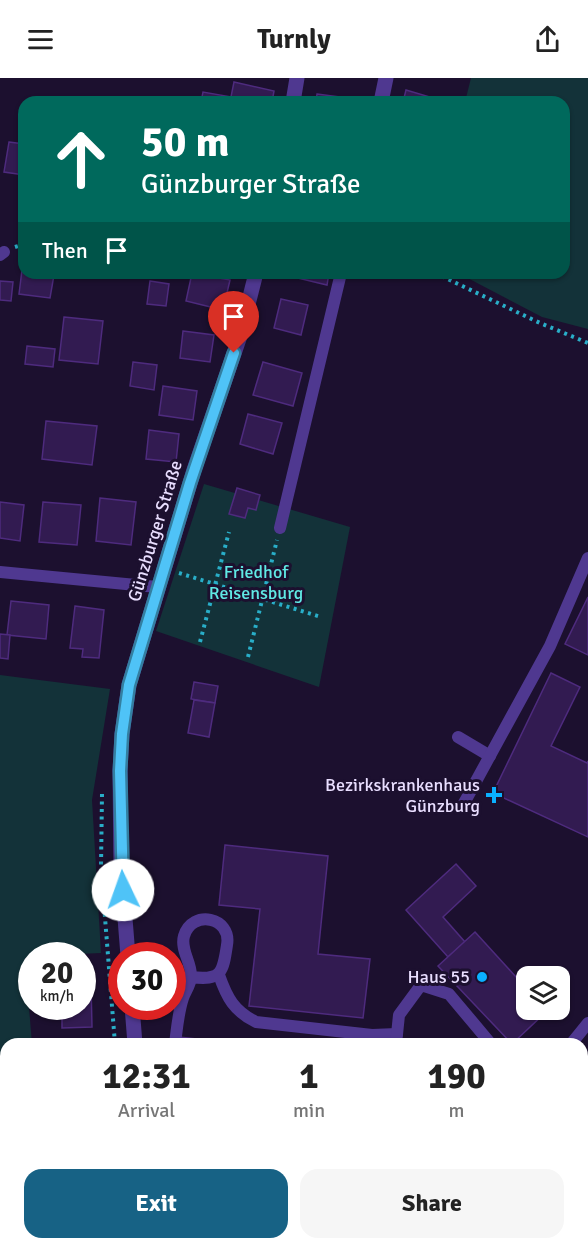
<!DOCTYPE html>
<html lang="en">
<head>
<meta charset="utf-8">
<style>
  body { margin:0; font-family:Signika,sans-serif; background:#f6f6f6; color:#222; height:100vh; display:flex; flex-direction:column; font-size:22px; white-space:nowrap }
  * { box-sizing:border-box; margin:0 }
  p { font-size:20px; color:#767676 }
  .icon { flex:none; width:33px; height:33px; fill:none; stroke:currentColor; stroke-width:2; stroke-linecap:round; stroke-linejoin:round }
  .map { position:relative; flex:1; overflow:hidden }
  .panel { position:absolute; left:0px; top:960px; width:588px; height:212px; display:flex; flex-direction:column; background:#fff; border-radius:18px 18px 0 0; box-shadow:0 2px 4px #0004 }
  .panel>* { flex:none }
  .hud { position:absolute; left:18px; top:18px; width:552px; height:183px; border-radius:18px; box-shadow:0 2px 4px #0004; background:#00695c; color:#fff; overflow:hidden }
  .fabs { position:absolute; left:516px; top:888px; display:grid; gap:12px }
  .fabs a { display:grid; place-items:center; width:54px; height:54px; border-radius:12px; background:#fff; box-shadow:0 2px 4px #0004; font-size:30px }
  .speed { position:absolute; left:18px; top:864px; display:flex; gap:12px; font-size:30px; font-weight:700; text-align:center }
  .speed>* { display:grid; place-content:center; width:78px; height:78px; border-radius:50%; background:#fff; box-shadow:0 2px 4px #0004; line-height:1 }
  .speed small { font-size:15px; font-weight:400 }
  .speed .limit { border:9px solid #d22; background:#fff; color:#111 }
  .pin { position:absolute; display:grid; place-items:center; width:51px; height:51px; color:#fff; margin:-62px -26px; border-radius:50% 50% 50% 0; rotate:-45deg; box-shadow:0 0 6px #0007 }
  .pin .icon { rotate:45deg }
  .me { position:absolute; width:66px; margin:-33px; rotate:357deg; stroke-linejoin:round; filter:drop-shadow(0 0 4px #0008) }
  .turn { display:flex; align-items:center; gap:21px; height:126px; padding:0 24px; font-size:27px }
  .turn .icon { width:78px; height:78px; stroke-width:2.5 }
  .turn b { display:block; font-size:42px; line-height:51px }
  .then { display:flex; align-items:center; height:57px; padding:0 24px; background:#0003; gap:12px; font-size:22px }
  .eta { display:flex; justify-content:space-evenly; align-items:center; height:102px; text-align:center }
  .eta b { font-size:36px; font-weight:700; line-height:42px }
  .cta { display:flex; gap:12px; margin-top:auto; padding:12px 24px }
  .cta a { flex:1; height:69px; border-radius:18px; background:#176285; color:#fff; font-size:24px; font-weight:700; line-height:69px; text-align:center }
  .cta a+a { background:#f6f6f6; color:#222 }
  header { display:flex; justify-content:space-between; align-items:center; height:78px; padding:0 24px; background:#fff; font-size:27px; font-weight:700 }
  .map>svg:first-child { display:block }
  .green { fill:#133239 }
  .building { fill:#321b51; stroke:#4e2b7e; stroke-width:1.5 }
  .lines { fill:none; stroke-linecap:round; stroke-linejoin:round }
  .path { stroke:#29aec8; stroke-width:4; stroke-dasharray:3 4.5; stroke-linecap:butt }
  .service { stroke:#4f3890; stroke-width:12 }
  .minor { stroke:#4f3890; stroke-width:15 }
  .route-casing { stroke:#337fa1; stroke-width:15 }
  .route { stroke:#4fc3f7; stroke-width:10 }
  .poi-dot { fill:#0ab0ff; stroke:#1c102f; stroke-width:2 }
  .labels { text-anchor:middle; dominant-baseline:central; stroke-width:6; stroke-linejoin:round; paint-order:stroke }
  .street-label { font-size:18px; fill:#e9deff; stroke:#1c102f }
  .park-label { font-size:18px; fill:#60e9e5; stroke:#1c102f }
  .poi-label { font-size:18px; fill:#e9deff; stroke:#1c102f; text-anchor:end }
</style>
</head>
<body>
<header><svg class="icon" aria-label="menu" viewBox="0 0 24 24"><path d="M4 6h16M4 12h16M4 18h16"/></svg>Turnly<svg class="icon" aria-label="share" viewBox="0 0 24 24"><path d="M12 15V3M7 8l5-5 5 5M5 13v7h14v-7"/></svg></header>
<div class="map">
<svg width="588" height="1171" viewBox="0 0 588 1171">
  <rect width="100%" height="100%" fill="#1c102f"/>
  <g class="green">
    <path d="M471,0H588V251L542,239L458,195H564V24H465Z"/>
    <path d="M204,406L350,449L319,609L156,553Z"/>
    <path d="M0,597L110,611L92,722L101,875L32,878L31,879L25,880L32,966H6V1135H0Z"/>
    <path d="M0,1149H6V1166H111V1171H0Z"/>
  </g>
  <g class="building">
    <path d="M234,4L274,13L272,24H201L203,14L231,19Z"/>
    <path d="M406,12L440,22V24H403Z"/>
    <path d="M317,16L347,20V24H316Z"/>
    <path d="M38,20L64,23V24H37Z"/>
    <path d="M9,64L24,66V97L4,94Z"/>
    <path d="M22,192L24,195L54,197L50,220L19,216Z"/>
    <path d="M192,195L230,202L223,232L186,223Z"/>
    <path d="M285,195H329L327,207L285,197Z"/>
    <path d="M0,203L13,204L11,223L0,222Z"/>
    <path d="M150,203L169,206L166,228L147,226Z"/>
    <path d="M281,221L308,227L301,257L274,250Z"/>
    <path d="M64,239L103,243L98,286L59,282Z"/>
    <path d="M183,253L214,257L210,284L180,280Z"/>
    <path d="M27,268L55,271L53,289L25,286Z"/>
    <path d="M133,284L157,287L154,312L130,308Z"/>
    <path d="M263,284L302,295L293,328L253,317Z"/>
    <path d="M163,308L197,313L193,342L159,337Z"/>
    <path d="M248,336L282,345L273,376L240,366Z"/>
    <path d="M46,343L97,348L92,387L42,381Z"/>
    <path d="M149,352L179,356L176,384L146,381Z"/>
    <path d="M237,410L260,417L256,432L248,430L245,440L229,436Z"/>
    <path d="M100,420L136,424L131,467L96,463Z"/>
    <path d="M0,424L24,427L20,463L0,460Z"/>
    <path d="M43,424L81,427L77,467L39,464Z"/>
    <path d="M588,519V577L565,566Z"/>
    <path d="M11,523L49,527L46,561L7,557Z"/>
    <path d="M75,528L104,532L99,580L82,579L83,571L70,570Z"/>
    <path d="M0,556L10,557L8,581L0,580Z"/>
    <path d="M551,595L580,609L551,668L587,685L588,683V759L493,715Z"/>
    <path d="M194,604L218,608L215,625L191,621Z"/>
    <path d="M194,622L215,625L209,659L188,655Z"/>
    <path d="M225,767L328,778L318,876L370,881L363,940L249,928L260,831L219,827Z"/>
    <path d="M456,786L476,808L443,839L465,864L448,879L406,832Z"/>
    <path d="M475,854L526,910V932L547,933L512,966L438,888Z"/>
    <path d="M82,906H91L92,949L62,950V928H82Z"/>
    <path d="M179,959L205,962L204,966H178Z"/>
    <path d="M160,1166H192L191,1171H159Z"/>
  </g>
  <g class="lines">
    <g class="path">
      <path d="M15,169L24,166"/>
      <path d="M435,195L540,245L588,265"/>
      <path d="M179,495L321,539"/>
      <path d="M200,564L229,454"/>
      <path d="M248,579L277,462"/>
      <path d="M102,716L101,789L115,966"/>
      <path d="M0,1138L6,1139"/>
      <path d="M114,1171V1166"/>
    </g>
    <g class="service">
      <path d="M0,177L4,174"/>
      <path d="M280,450L341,195"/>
      <path d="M0,494L157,509"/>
      <path d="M458,659L490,678"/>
      <path d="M463,727L550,568L588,480"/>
      <path d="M219,897C227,920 234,933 256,944L372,957L397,956"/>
      <path d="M175,966C177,951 178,935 183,920C185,914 191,906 191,899C192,885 180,872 184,858C192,831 232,839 227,867C223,894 222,903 191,899"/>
      <path d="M396,966L399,937L421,907L449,916L491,966"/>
      <path d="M571,966L588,945"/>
      <path d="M381,1166L383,1171"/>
      <path d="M347,1171L370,1166"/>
    </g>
    <g class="minor">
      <path d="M293,24L297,0"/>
      <path d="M381,24L386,0"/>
      <path d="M128,878L121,790L120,693L122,656L129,607L194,392L240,258L256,195"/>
      <path d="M132,928L135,966"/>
      <path d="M137,1171V1166"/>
    </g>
  </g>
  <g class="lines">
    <defs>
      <path id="route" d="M123,812L120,693L122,656L129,607L190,405L234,275"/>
    </defs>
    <use href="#route" class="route-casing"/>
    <use href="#route" class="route"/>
  </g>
  <g class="poi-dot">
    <path d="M491 708h6v6h6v6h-6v6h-6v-6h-6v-6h6z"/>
    <circle cx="482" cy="899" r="6"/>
  </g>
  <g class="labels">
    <g class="street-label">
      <text transform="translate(155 453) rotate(-73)">Günzburger Straße</text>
    </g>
    <g class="park-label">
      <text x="256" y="494">Friedhof<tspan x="256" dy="21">Reisensburg</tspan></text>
    </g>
    <g class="poi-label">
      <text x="480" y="707">Bezirkskrankenhaus<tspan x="480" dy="21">Günzburg</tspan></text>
      <text x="470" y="899">Haus 55</text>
    </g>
  </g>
</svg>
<div class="fabs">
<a><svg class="icon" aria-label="layers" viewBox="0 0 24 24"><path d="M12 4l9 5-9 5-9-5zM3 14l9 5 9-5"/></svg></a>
</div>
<div class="speed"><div>20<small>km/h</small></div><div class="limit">30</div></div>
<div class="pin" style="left:234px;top:275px;background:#d93025"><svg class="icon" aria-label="arrive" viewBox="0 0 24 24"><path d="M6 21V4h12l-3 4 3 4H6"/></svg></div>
<svg class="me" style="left:123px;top:812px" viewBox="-20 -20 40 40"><circle r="19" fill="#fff"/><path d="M0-13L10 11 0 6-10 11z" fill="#4fc3f7"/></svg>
<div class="hud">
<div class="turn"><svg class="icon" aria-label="ahead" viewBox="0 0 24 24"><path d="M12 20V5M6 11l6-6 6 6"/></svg><div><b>50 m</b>Günzburger Straße</div></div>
<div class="then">Then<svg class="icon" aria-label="arrive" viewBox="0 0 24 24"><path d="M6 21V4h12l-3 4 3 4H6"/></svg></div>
</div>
<section class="panel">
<div class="eta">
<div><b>12:31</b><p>Arrival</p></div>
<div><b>1</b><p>min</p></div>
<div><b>190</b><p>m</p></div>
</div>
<div class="cta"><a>Exit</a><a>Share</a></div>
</section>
</div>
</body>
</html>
